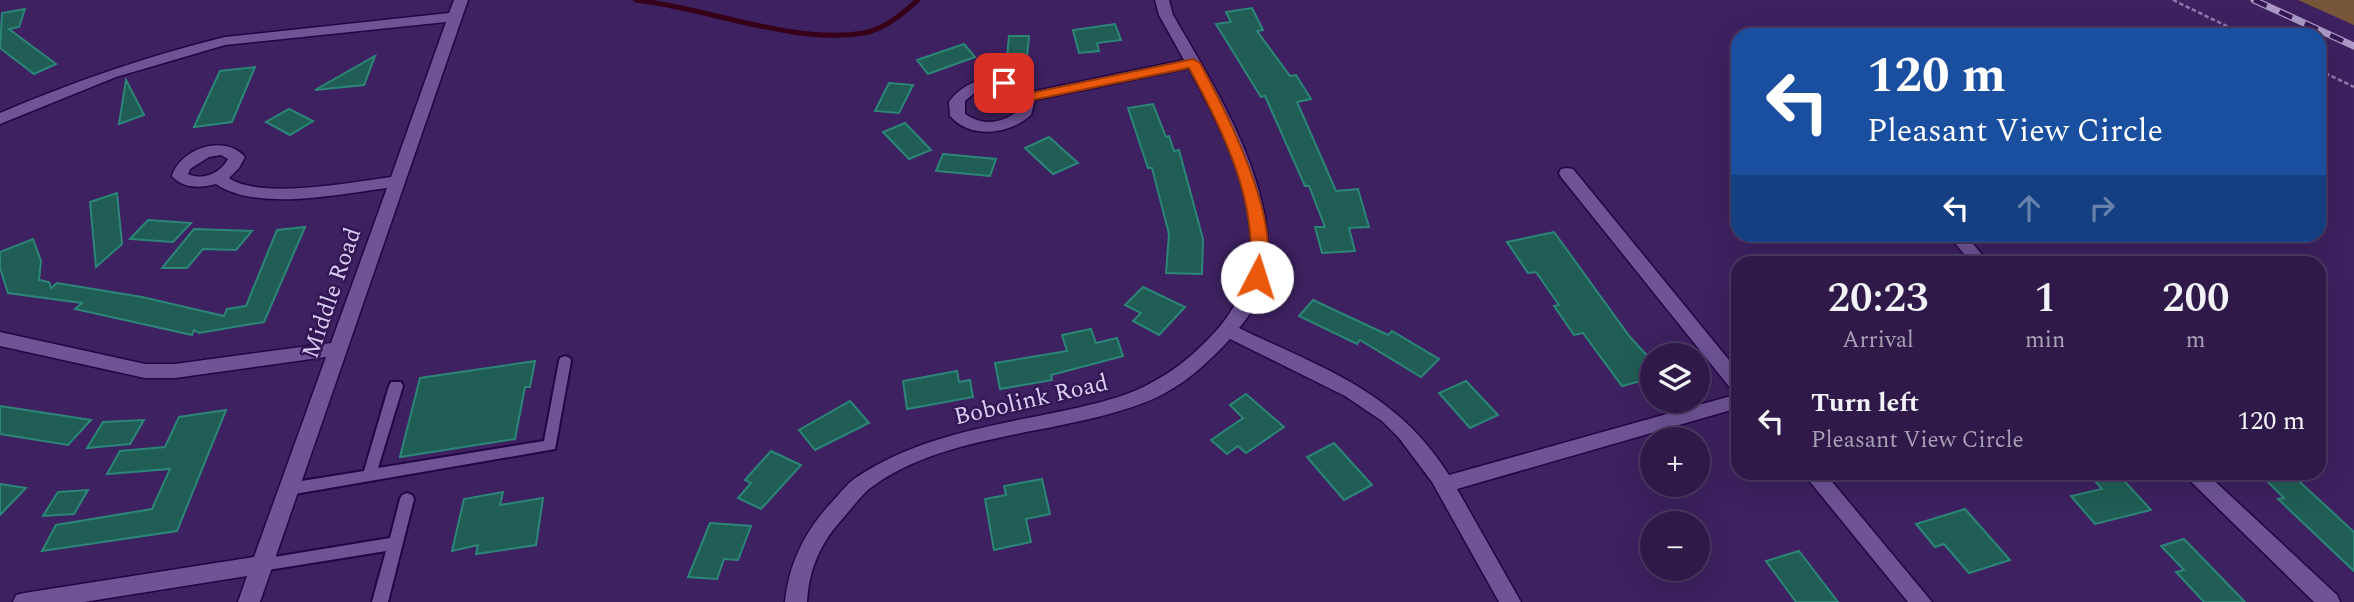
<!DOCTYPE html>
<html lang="en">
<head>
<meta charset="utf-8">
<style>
  body { margin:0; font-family:Spectral,serif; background:#36224f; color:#f1f3f6; height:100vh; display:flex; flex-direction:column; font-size:26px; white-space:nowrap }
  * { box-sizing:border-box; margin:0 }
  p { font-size:23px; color:#a7a0b4 }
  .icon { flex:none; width:38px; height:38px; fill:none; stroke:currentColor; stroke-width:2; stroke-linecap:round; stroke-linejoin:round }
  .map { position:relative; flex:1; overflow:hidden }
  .details { position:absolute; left:1731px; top:256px; width:595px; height:224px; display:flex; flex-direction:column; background:#2e1948; border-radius:21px; box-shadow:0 7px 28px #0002,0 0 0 2px #493860 }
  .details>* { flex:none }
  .guide { position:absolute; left:1731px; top:28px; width:595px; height:214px; border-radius:21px; box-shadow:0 7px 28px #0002,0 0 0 2px #493860; background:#1a4fa0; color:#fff; overflow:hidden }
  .buttons { position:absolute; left:1640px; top:343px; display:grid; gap:14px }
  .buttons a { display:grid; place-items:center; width:70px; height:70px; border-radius:50%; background:#2e1948; box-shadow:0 7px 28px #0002,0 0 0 2px #493860; font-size:35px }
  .pin { position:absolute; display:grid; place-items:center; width:60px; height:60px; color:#fff; margin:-30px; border-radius:14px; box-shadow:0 4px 10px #0006 }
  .me { position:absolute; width:77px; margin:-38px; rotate:5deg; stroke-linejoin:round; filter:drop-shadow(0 0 5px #0008) }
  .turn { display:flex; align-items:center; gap:24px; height:147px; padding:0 21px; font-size:32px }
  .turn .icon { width:91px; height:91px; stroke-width:2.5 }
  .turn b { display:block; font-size:49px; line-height:60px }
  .lanes { display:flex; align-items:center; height:66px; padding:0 21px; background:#0003; justify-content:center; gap:35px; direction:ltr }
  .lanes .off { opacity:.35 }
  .eta { display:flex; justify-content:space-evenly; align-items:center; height:119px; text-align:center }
  .eta b { font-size:42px; font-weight:600; line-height:49px }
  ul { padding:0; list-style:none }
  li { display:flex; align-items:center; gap:21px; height:91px; padding:0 21px }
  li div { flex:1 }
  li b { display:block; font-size:26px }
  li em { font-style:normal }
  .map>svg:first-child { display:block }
  .green { fill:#775538 }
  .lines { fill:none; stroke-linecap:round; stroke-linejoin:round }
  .stream { stroke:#360118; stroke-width:5 }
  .building { fill:#205d54; stroke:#2c8678; stroke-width:2 }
  .lane-casing { stroke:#250443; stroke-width:4 }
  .street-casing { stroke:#250443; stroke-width:3 }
  .path { stroke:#8f7aac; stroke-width:2.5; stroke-dasharray:4.5 2.5; stroke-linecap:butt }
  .lane { fill:#6e5396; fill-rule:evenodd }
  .street { fill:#6e5396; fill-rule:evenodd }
  .rail-casing { stroke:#ab9ac7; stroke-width:7 }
  .rail { stroke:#331654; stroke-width:4.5; stroke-dasharray:14; stroke-linecap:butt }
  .route { fill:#ea580c; stroke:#983908; stroke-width:2 }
  .labels { text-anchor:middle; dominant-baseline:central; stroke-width:5; stroke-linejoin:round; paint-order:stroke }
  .street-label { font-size:24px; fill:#dacdf3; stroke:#331654 }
</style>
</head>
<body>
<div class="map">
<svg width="2354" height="602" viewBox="0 0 2354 602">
  <rect width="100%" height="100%" fill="#3d2160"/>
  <path class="green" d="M2298,0H2354V25Z"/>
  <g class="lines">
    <path class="stream" d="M636,0C707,8 795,45 864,33C885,29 902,14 918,0"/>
  </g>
  <g class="building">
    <path d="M1252,8L1263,30L1257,31L1290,76L1296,75L1311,99L1297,102L1336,191L1358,189L1369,227L1349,228L1355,251L1322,253L1315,227H1325L1309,186H1305L1265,96L1261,97L1216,24L1231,22L1226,12Z"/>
    <path d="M25,9L19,27L9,29L56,64L34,74L0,48L2,13Z"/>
    <path d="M1115,24L1121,40L1097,43L1099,51L1079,53L1073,30Z"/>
    <path d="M1009,36H1029L1027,57L1007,58Z"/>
    <path d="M964,44L975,57L928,74L917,60Z"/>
    <path d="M375,56L364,85L315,90Z"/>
    <path d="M255,67L232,122L194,127L220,71Z"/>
    <path d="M126,80L144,115L119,124Z"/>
    <path d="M889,83L913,85L899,113L875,111Z"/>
    <path d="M1153,104L1166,137L1169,136L1174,151L1179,150L1203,239L1202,274L1166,273L1169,234L1152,168H1148L1128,108Z"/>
    <path d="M289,109L313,121L290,135L266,122Z"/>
    <path d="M905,123L931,150L909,159L883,132Z"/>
    <path d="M1049,137L1078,163L1053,174L1025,148Z"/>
    <path d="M943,154L996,159L990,176L936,171Z"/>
    <path d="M117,193L122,244L96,267L90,202Z"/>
    <path d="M148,220L191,223L173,242L130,239Z"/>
    <path d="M305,227L264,322L199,333L194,330L192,335L75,309L82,303L8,293L0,268V252L33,239L41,261L39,280L49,282L51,288L57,283L142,297L224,316L227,309L246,306L277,230Z"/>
    <path d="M194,229L252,231L236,250L203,249L187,268H162Z"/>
    <path d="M1554,232L1630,337L1652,361V378L1622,386L1583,333L1574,335L1554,306L1559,305L1536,272L1528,273L1507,242Z"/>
    <path d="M1143,287L1185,307L1159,335L1133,321L1141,313L1125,305Z"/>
    <path d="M1313,300L1388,335L1392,331L1439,359L1421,377L1360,340L1357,344L1299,316Z"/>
    <path d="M1091,329L1096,343L1117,338L1123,356L1051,375L1052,380L1000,389L995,363L1067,351L1062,335Z"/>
    <path d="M535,361L530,387H525L515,439L400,457L420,378Z"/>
    <path d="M957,371L959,382L970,380L973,397L907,409L903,381Z"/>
    <path d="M1466,381L1498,415L1470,428L1439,393Z"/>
    <path d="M1246,394L1284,427L1246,453L1238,446L1227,454L1211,440L1243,418L1230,405Z"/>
    <path d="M850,401L869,423L815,450L799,430Z"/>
    <path d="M0,406L91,420L68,445L0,434Z"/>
    <path d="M226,410L177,531L42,551L56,525L152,509L170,469L107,474L120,451L165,447L179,417Z"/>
    <path d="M144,420L130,444L87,448L103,422Z"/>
    <path d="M1334,443L1372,485L1344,500L1307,457Z"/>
    <path d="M771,451L801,465L761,509L738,498L751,483L745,480Z"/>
    <path d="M2087,472H2116L2151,510L2095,524L2071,496L2102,489Z"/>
    <path d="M2258,472H2289L2354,532V571L2278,499L2284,498Z"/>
    <path d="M1042,479L1050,514L1026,519L1031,542L994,550L985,499L1006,495L1004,486Z"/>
    <path d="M0,484L26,488L0,515Z"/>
    <path d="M88,490L74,514L43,516L58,492Z"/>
    <path d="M503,492L500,505L543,498L536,545L476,554L478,545L452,551L464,499Z"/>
    <path d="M1965,509L2010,560L1969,573L1944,544L1935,547L1916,524Z"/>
    <path d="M710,523L751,526L738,560L724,559L717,579L688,577Z"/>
    <path d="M2184,539L2245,602H2204L2176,572L2184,570L2161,546Z"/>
    <path d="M1799,551L1838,602H1796L1766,561Z"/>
  </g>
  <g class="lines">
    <defs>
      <g id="lane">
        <path d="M565,356L570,358L571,361L555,449L289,495L284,493L282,489L284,485L289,483L364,471L389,386L391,382H401L403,386L378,468L544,441L559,361L560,358Z"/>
        <path d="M407,493L412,495L414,499L388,602H372L386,551L262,571L257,569L255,565L257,561L262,559L390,538L400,499L402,495Z"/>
      </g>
      <g id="street">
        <path d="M454,0H468L260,602H238L247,576L84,602H13L16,595L24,593L254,557L326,357L175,378H145L0,346V332L145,364H175L331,343L387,188C340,194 257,212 216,184C201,188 183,189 172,176C180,149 224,133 245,157L239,168L229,178C261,200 353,182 391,177L446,22L225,45L116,77L0,124V113C73,82 147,56 225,37L449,13ZM221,155L228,159C220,173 204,181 188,174L190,169L209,157Z"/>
        <path d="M1155,0H1169L1173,15C1219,95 1316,242 1239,328C1324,369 1396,391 1449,475L1738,394V408L1457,489L1521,602H1499L1432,482L1399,438L1382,421L1345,396L1230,339C1207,364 1183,386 1151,400C1064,436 944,431 869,489C860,497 852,508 844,517C821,542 809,568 807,602H785C789,563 805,531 831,503C839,495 847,483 857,477C917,437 989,426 1058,412C1085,406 1114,400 1139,389C1171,374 1192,357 1215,332C1289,251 1232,150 1189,68L1035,100L1031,115C1010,134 971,140 950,116L949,102C967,76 1008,69 1031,92L1184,60L1159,15ZM992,86L1007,88L1019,96V110C1002,124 983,126 965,114V101L977,91Z"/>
        <path d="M1567,168L1573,169L1738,371V391L1731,389L1561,177L1559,173L1561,169Z"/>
        <path d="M1947,234H1965L1988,262H1971Z"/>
        <path d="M1802,472H1824L1932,602H1908Z"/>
        <path d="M2181,472H2205L2337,595L2340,602H2314Z"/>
      </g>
    </defs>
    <use href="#lane" class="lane-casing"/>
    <use href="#street" class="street-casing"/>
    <g class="path">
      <path d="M2173,0L2245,35"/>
      <path d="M2319,70L2354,87"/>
    </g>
    <use href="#lane" class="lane"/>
    <use href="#street" class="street"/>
    <defs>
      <path id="rail" d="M2254,0L2354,46"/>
    </defs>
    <use href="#rail" class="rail-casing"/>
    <use href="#rail" class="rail"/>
  </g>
  <path class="route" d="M1193,59L1200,63C1225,109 1288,231 1262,281H1251L1249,277C1260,205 1223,130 1189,68L1028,101L997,83C1006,76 1025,84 1031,93Z"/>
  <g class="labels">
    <g class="street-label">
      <text transform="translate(332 293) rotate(-71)">Middle Road</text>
      <text transform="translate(1031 400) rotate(-13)">Bobolink Road</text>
    </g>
  </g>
</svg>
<div class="buttons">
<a><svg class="icon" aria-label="layers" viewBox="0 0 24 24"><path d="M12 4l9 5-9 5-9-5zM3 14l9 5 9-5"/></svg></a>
<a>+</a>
<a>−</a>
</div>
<div class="pin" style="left:1004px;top:83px;background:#d93025"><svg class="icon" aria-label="arrive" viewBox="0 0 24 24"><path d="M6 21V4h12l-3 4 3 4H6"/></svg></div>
<svg class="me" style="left:1257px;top:277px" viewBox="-20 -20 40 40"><circle r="19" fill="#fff"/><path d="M0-13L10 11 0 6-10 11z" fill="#ea580c"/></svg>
<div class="guide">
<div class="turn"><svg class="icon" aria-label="left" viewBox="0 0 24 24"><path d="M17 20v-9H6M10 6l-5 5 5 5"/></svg><div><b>120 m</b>Pleasant View Circle</div></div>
<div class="lanes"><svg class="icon" aria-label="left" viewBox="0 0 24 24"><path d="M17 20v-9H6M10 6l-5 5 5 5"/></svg><svg class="icon off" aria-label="ahead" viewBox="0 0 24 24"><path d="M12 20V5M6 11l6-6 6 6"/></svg><svg class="icon off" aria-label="right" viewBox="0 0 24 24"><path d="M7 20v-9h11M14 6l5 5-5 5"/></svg></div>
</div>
<section class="details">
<div class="eta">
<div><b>20:23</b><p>Arrival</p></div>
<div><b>1</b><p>min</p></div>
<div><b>200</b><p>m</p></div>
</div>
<ul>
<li><svg class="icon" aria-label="left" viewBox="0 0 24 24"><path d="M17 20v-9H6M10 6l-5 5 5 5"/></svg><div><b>Turn left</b><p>Pleasant View Circle</p></div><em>120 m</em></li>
</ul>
</section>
</div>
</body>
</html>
